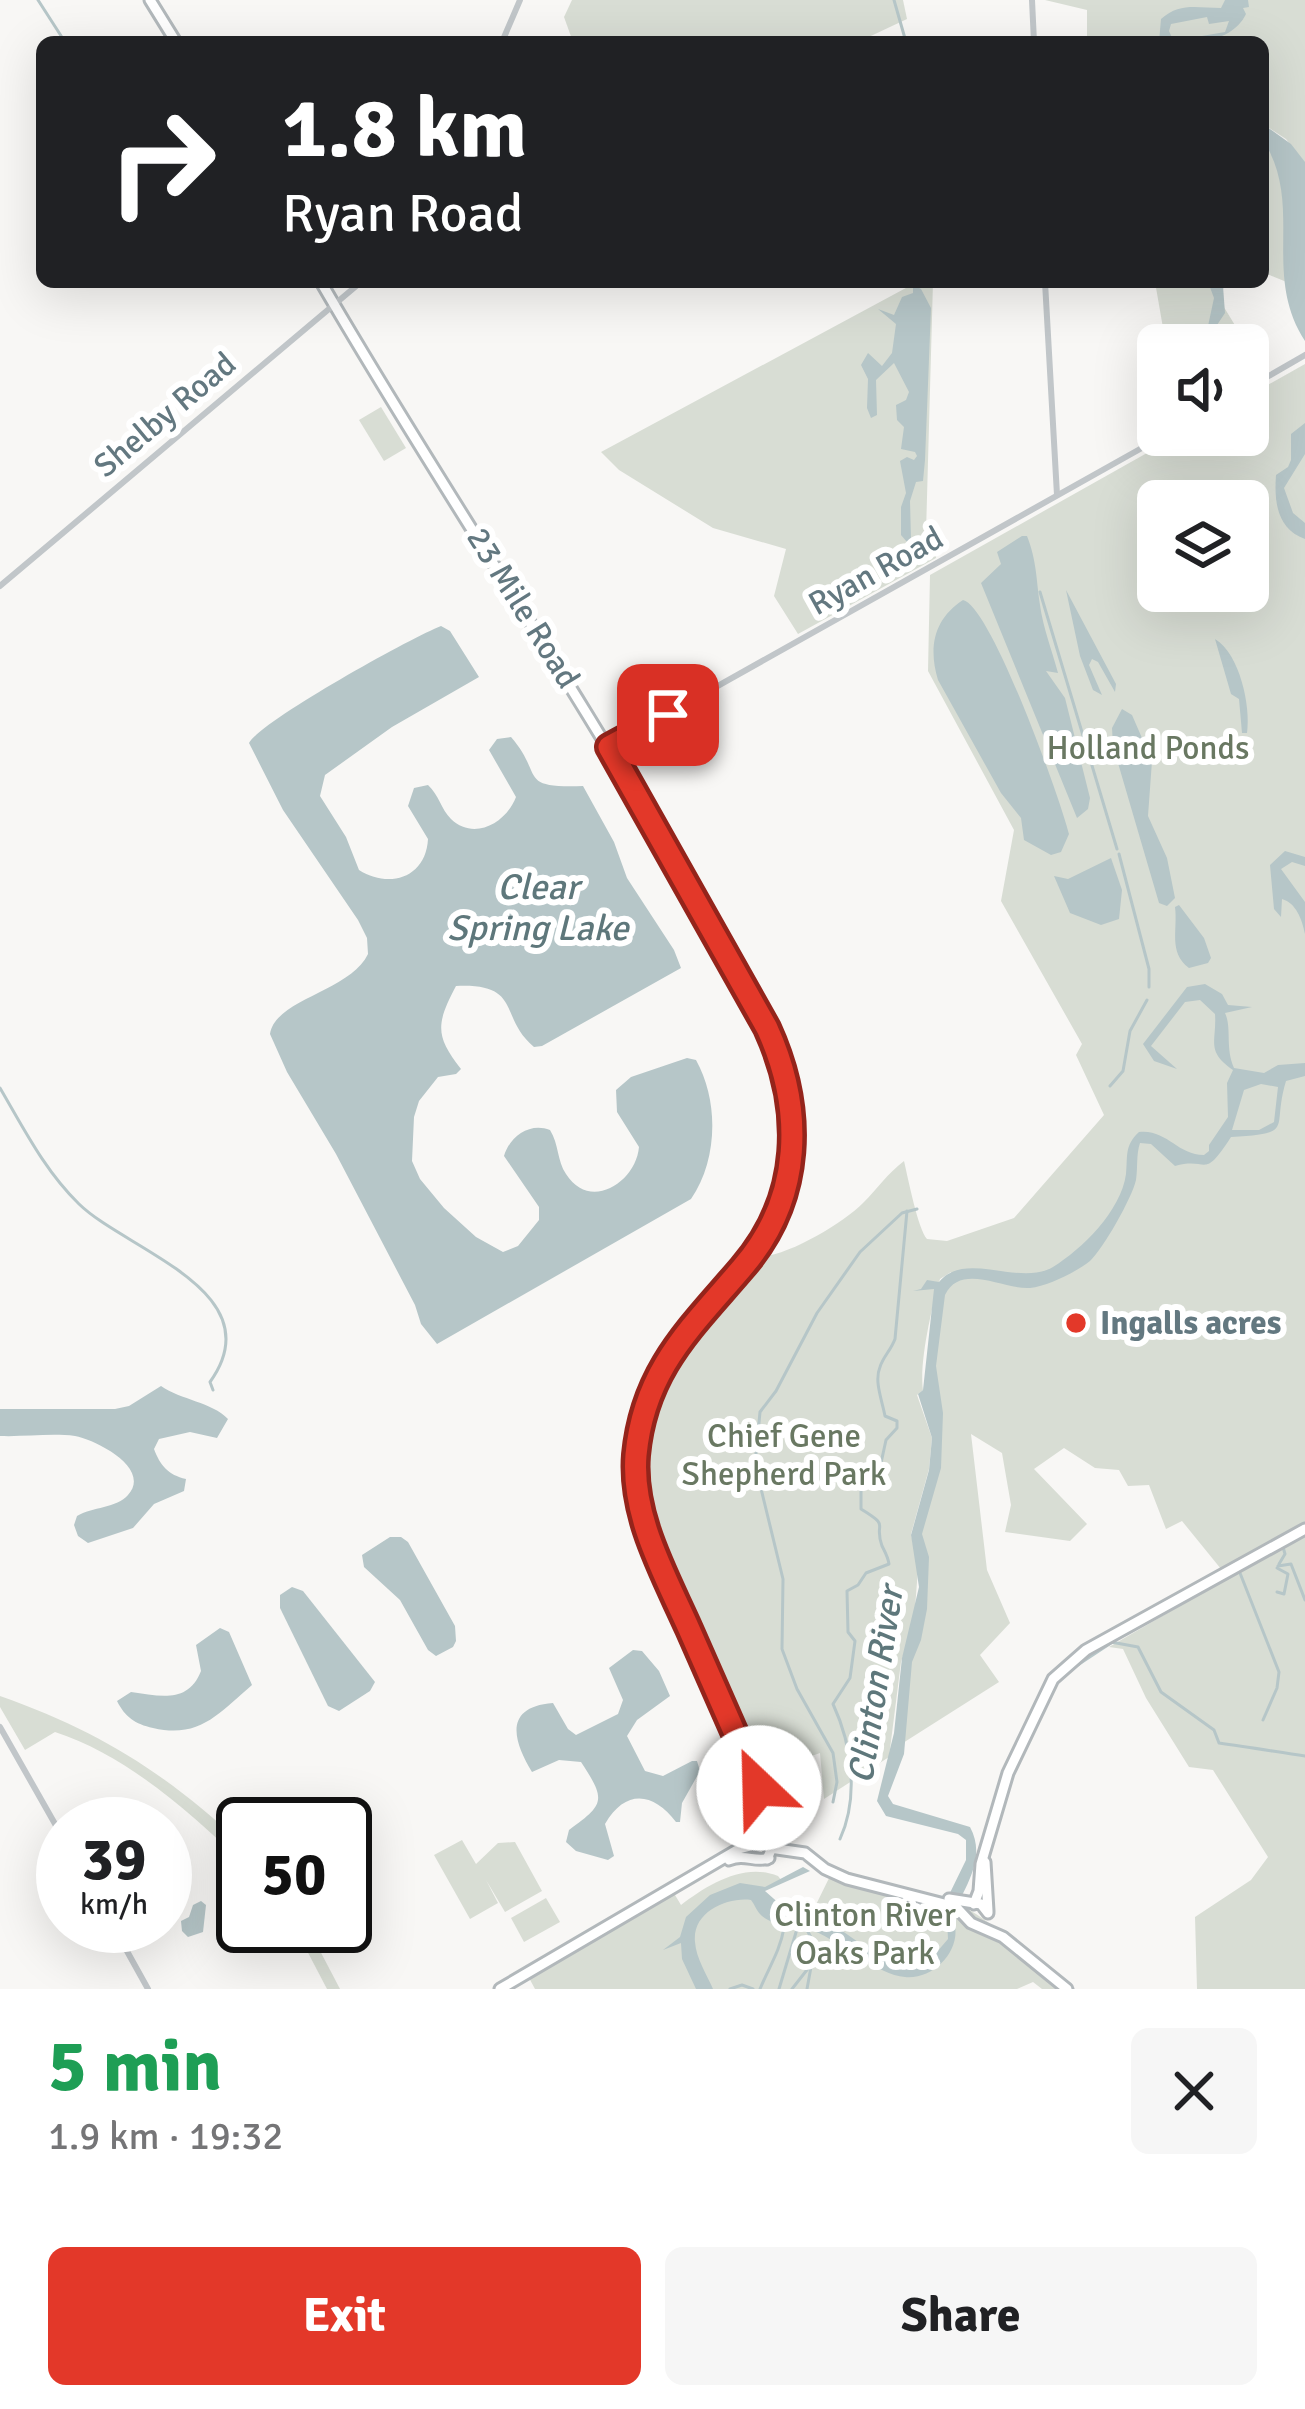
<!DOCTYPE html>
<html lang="en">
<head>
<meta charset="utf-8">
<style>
  body { margin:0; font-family:Signika,sans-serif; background:#f6f6f6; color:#202124; height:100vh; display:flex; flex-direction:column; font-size:45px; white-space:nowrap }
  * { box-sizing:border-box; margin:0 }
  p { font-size:39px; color:#757577 }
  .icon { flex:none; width:66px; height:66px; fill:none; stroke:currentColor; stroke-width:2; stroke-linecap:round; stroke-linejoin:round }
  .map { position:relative; height:1989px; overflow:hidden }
  .drawer { display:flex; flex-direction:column; background:#fff; flex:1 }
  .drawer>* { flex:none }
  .banner { position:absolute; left:36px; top:36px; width:1233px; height:252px; border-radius:18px; box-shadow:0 12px 48px #0002; background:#202124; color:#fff; overflow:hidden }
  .tools { position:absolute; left:1137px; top:324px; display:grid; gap:24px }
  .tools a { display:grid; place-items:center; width:132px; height:132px; border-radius:18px; background:#fff; box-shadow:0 12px 48px #0002; font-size:60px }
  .speed { position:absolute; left:36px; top:1797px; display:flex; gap:24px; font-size:60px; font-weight:700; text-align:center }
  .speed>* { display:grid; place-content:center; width:156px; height:156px; border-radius:50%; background:#fff; box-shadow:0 12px 48px #0002; line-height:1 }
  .speed small { font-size:30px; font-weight:400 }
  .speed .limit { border:6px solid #111; border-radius:18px; background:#fff; color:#111 }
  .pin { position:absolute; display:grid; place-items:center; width:102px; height:102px; color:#fff; margin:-51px; border-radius:24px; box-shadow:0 6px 18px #0006 }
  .me { position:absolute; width:132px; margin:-66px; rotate:336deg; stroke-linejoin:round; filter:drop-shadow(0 0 9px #0008) }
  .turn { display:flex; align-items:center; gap:42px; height:252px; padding:0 48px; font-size:54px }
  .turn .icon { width:156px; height:156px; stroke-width:2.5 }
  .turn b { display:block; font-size:84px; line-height:102px }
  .round { display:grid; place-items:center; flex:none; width:126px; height:126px; border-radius:18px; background:#f6f6f6 }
  .headline { display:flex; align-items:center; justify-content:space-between; height:204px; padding:0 48px }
  h1 { font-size:72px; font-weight:800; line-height:90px; color:#1e9e55 }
  .cta { display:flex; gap:24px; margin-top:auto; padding:24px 48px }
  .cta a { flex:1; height:138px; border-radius:18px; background:#e33829; color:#fff; font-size:48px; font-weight:800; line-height:138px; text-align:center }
  .cta a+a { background:#f6f6f6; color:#202124 }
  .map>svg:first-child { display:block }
  .green { fill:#d8ddd4; fill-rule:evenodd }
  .water { fill:#b6c6c8; fill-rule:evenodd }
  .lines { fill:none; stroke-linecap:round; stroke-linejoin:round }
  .stream { stroke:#b6c6c8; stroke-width:3 }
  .major-casing { stroke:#b2b8bb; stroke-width:15 }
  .minor { stroke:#c1c6c9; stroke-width:6 }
  .major { stroke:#fff; stroke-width:9 }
  .route-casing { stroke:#94241b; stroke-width:30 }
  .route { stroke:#e33829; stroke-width:21 }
  .poi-dot { fill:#e33829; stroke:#fff; stroke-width:4.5 }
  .labels { text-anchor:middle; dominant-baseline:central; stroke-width:12; stroke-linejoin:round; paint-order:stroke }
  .street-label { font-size:33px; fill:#637880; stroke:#fff }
  .park-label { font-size:33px; fill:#697862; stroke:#fff }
  .poi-label { font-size:33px; font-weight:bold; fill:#637880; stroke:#fff; text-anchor:start }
  .water-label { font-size:36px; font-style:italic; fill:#5e777b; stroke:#fff }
</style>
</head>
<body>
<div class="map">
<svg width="1305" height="1989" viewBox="0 0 1305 1989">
  <rect width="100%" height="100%" fill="#f8f7f5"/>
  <g class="green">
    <path d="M572,0H903L907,19L858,42H573L564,17Z"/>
    <path d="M1045,0H1305V163L1286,139L1263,124V42H1087V10Z"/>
    <path d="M1263,136L1305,177V257L1299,287L1267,274L1263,281Z"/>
    <path d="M917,282H933L926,533L938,535L936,558L798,634L774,596L786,549L713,528L619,470L601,452Z"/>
    <path d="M1155,282H1226L1219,299L1247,345H1166Z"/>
    <path d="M1305,364V1522L1221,1569L1182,1521L1166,1529L1149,1485L1128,1486L1119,1470L1095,1468L1064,1448L1034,1469L1087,1524L1070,1541L1005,1532L1011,1505L1002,1453L971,1434L987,1570L1010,1623L980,1655L999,1682L895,1748L914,1622L901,1662L889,1757L824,1799L820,1753L758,1775L656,1551C637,1487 632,1419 668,1359C690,1323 726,1290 753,1257C782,1260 842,1224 863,1203C877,1189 888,1173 904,1161C908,1178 918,1229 927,1239L947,1241L1014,1218L1104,1115L1076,1055L1082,1044L1001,901L1014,830L928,671L930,575L1179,435H1248V396ZM1158,501H1248V591H1158ZM951,1272L940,1300L928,1373L937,1440L918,1542L923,1572L914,1621L918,1569L911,1534L929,1469L932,1438L917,1395L923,1390C919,1362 932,1306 940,1279Z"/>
    <path d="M381,407L406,448L384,461L359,420Z"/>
    <path d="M1305,1533V1989H1197L1195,1917L1251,1880L1268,1857L1213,1770L1189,1767L1146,1698L1123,1649L1109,1647Z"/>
    <path d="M0,1696C99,1731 166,1773 243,1845V1863C190,1812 126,1755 55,1732L25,1750L0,1707Z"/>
    <path d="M462,1840L476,1864L498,1843L515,1842L542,1891L505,1912L486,1880L498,1903L470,1919L434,1855Z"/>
    <path d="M835,1866C874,1885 921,1885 960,1905C1003,1926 1025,1960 1060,1989H1042L1033,1982L1017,1989H535L528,1976L672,1890L681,1905C707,1885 744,1862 778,1876L782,1881L759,1890L755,1900L805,1927Z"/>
    <path d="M546,1898L560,1922L524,1942L511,1918Z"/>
    <path d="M294,1926H307L340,1989H327Z"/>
  </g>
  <g class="water">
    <path d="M1225,0H1248L1249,7L1243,8L1246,14C1238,31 1220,38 1205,42L1202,36L1225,32L1229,21L1209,24L1207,17L1171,24L1169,31L1174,42H1159L1161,19C1180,2 1197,8 1221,8Z"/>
    <path d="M1263,124L1291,144L1305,162V341C1261,273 1305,205 1263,140Z"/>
    <path d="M1208,282H1221L1223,286L1225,313L1215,328V345H1206L1205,340L1214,298Z"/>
    <path d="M913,285L921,289L931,308L925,460L923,481L916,482L910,501L911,539L907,542L901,535V507L906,493L900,461L907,457L914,460L917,456L915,452L901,449L904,427L897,420L896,405L906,400L909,392L894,363L876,380L877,415L871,418L867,408L868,379L861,365L868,353L882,366L892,353L896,324L878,309L894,315L902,297L913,293Z"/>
    <path d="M1305,423V454L1284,488L1293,513L1305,523V539C1277,529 1274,502 1276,475L1288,467L1291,460V434Z"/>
    <path d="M1022,536H1027C1037,562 1036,579 1040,605C1043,628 1052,650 1058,673L1046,671L1065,698L1090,798L1088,809L1077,818L981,583L1001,564L997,552Z"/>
    <path d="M1066,590L1116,684L1115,692L1098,662L1092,659L1089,665L1102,695L1093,690L1080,656Z"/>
    <path d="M963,600C991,606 1060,798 1069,834L1061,852L1051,855L1024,840L1021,818L1001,793L938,680C928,647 934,619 963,600Z"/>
    <path d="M441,626L450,631L479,677L392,727L325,775L320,796L346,837L359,870C389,889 426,878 428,839L408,806L414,788L428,785C439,795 441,809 451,819C474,841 506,823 516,797L489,750L497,739L511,737C545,776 516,788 583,786L614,842L627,878L674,950L681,968L542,1046L534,1047C498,1017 523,983 456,986C436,1024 435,1036 461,1069L456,1074L438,1077L419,1101L414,1117L412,1161L420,1179L444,1208L476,1237L503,1252L518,1246L539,1220V1207L504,1156C510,1136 530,1122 550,1130C559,1144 557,1161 566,1174C590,1212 636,1182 639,1147L617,1112L616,1090L631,1077L687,1058L696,1060C719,1101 718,1160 691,1199L437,1344L421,1324L415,1305L336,1154L287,1072L270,1034C275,999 351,991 368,954L367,938L358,920L283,810L249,743C261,721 410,638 441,626Z"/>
    <path d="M1215,639C1240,654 1251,707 1247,733H1242L1239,699L1231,694Z"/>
    <path d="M1122,709L1132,715L1152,761L1148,816L1167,858L1175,898L1167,906L1159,903L1113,746L1112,728Z"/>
    <path d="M1285,851L1305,857V866L1292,862L1281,869L1305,902V934C1302,919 1296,903 1282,899L1281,917L1274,909L1270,865Z"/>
    <path d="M1111,858L1122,890L1119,919L1101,925L1070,913L1054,876L1068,879Z"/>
    <path d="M1179,905L1204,938L1211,958L1208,963L1189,968C1168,952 1178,930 1175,907Z"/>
    <path d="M1205,984L1222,994L1228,1005L1252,1007L1225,1013C1232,1028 1225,1047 1234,1068L1264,1073L1278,1065L1305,1063V1076L1286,1081C1271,1130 1297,1133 1231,1137C1202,1182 1209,1156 1175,1166L1151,1144L1140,1143C1136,1155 1138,1167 1136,1180C1132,1198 1103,1249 1090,1261C1076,1272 1048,1286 1030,1288C1004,1290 961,1262 945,1295L936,1366L943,1413L941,1468L922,1534L929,1557L927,1609L921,1640L912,1662L904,1754L888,1796L893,1804L970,1827C987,1858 965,1887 952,1916C966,1946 936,1980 905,1977C878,1975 841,1942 814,1931C796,1924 778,1929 762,1916C757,1912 755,1905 751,1900C727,1897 692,1912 695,1942C696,1958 707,1975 713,1989H696L682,1959L681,1943L663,1950L680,1937L686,1917L710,1895L740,1883L765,1887L803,1867L810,1871L765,1891L791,1914L831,1923L858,1942L887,1953L902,1967L930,1960L948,1939L946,1901L966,1860V1840L958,1834L886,1816L877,1801L894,1733L902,1658L919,1587L911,1535L929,1470L932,1438L918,1394L923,1390L934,1289L913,1291L921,1289L927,1280L939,1282C965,1250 1019,1287 1053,1267C1082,1249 1121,1211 1126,1174C1128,1156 1124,1146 1139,1132C1167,1129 1177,1155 1204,1155L1209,1151V1145L1228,1117L1227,1083L1233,1070C1205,1051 1217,1041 1215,1014L1200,1000L1185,1002L1151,1046L1177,1069L1154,1061L1143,1044L1187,987ZM1261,1084L1278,1087L1274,1122L1259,1130H1232L1244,1090Z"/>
    <path d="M161,1386C181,1400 212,1402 228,1419L217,1438L190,1432L159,1439L154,1449C160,1465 168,1475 186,1479L184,1491L154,1504L133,1528L88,1543L78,1536L74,1525L77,1516C92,1507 117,1508 128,1495C152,1468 96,1440 75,1436C51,1433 24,1437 0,1436V1409H115L129,1406Z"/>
    <path d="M390,1537H401L408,1542L455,1626L456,1641L453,1647L436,1656L428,1650L400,1600L364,1567L362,1555Z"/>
    <path d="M292,1587L303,1591L375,1682L370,1691L339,1711L328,1706L280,1608V1595Z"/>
    <path d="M220,1628L229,1632L252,1685C219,1713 200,1739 153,1728C135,1724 125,1717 117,1701L131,1692C160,1696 188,1704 201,1671L196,1645Z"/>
    <path d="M633,1650L642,1651L659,1671L670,1696L637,1720L627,1736L645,1771L663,1776L692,1761H697L700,1771L682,1803L680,1822H676C654,1793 626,1788 605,1824L614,1856L608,1860L576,1851L566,1842L569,1830C605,1804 606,1800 581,1762L559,1760L532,1772C514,1742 502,1707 553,1703L568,1729L576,1735L618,1714L623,1700L609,1668Z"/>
    <path d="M201,1901L206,1905L203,1932L188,1937L182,1931L181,1921L189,1917L193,1905Z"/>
  </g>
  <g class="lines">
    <g class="stream">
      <path d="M38,0L65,42"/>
      <path d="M894,0L906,42"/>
      <path d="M1040,592L1117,849"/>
      <path d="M1119,854L1149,969V987"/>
      <path d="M1110,1086L1123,1071L1130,1031L1147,1000"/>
      <path d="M0,1088C24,1129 45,1171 79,1204C126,1250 275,1292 210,1382L213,1390"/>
      <path d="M1279,1564L1285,1554L1283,1547"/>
      <path d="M1278,1566L1291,1564L1305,1600"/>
      <path d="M1240,1573L1279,1672L1277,1688L1263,1720"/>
      <path d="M1277,1592L1284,1594L1288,1574L1277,1568"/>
      <path d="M1145,1622L1237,1573"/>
      <path d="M1111,1642L1138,1647L1161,1692L1214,1730L1219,1743C1248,1747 1278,1752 1305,1756"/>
      <path d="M1073,1668L1126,1633"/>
      <path d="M833,1802L837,1782L833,1753L797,1689L782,1649L783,1579L755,1464L760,1412L776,1391L817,1313L860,1252L902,1213L917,1209"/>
      <path d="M840,1839C859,1797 852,1745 833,1704L850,1678L855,1641L848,1632L847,1591L858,1585L866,1573L889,1564C888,1557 885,1552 882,1546C873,1521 892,1528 861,1509V1489L871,1483L875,1467L881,1463L886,1440L897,1428V1421L885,1416C882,1400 874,1381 880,1367C883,1357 891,1350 895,1339L907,1211"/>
      <path d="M730,1989L742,1985L753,1989"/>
      <path d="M760,1989C769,1967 780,1951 784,1928"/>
      <path d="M779,1989L797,1929"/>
      <path d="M792,1989L810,1966"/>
      <path d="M807,1989L815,1945L807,1930"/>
    </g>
    <defs>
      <g id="major">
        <path d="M150,0L176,42"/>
        <path d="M321,282C435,479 563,666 676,864C710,926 767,1006 786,1073C793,1099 794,1127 791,1154C779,1285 630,1327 636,1473C638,1522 661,1566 681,1610C701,1657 723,1704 743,1752C757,1785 771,1807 769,1845"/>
        <path d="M770,1848L805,1853L825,1869L847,1879L956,1907L971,1923L1003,1937L1067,1989"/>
        <path d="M729,1860C745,1853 755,1863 769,1858"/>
        <path d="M985,1862L988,1911"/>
        <path d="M949,1899L981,1904L988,1913"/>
        <path d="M974,1904L979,1891L981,1864L1008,1773L1053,1679L1086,1650L1305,1529"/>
        <path d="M500,1989L739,1849L765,1842L771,1850L767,1859"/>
      </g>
    </defs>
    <use href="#major" class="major-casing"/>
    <g class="minor">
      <path d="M1032,0L1034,42"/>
      <path d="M502,42L520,0"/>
      <path d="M1045,282L1057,495"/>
      <path d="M1248,388L1305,355"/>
      <path d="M0,586L361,282"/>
      <path d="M609,747L1165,435"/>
      <path d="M0,1727L63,1838"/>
      <path d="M113,1926L148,1989"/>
    </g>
    <use href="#major" class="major"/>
  </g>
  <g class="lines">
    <defs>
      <path id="route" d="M668,715L609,747L767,1028C804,1109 803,1198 742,1268C690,1329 644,1370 636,1455C631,1516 665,1575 689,1629C712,1682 736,1735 759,1788"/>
    </defs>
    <use href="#route" class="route-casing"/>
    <use href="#route" class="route"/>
  </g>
  <circle class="poi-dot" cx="1076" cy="1323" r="12"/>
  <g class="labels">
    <g class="street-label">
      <text transform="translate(165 415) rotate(-40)">Shelby Road</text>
      <text transform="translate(876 571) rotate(-29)">Ryan Road</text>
      <text transform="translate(523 608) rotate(58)">23 Mile Road</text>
    </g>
    <g class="park-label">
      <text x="1148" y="748">Holland Ponds</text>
      <text x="784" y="1436">Chief Gene<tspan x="784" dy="38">Shepherd Park</tspan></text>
      <text x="865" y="1915">Clinton River<tspan x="865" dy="38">Oaks Park</tspan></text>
    </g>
    <g class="poi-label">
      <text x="1100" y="1323">Ingalls acres</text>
    </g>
    <g class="water-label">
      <text x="538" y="887">Clear<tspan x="538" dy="41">Spring Lake</tspan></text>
      <text transform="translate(876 1685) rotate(-81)">Clinton River</text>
    </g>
  </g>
</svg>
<div class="tools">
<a><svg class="icon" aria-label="sound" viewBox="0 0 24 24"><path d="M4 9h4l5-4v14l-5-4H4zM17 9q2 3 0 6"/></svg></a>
<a><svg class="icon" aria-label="layers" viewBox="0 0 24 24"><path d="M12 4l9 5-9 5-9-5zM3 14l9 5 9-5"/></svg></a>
</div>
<div class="speed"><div>39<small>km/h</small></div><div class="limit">50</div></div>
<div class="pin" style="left:668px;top:715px;background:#d93025"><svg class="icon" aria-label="arrive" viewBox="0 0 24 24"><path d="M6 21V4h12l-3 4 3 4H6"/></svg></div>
<svg class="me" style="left:759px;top:1788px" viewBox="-20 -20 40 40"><circle r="19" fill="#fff"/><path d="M0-13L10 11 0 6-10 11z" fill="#e33829"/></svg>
<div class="banner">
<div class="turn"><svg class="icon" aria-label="right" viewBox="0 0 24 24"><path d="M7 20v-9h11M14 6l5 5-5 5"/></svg><div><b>1.8 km</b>Ryan Road</div></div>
</div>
</div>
<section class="drawer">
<div class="headline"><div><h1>5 min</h1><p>1.9 km · 19:32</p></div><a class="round"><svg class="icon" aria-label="close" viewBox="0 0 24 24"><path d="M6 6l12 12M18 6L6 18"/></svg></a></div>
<div class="cta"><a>Exit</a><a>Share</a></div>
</section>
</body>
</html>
